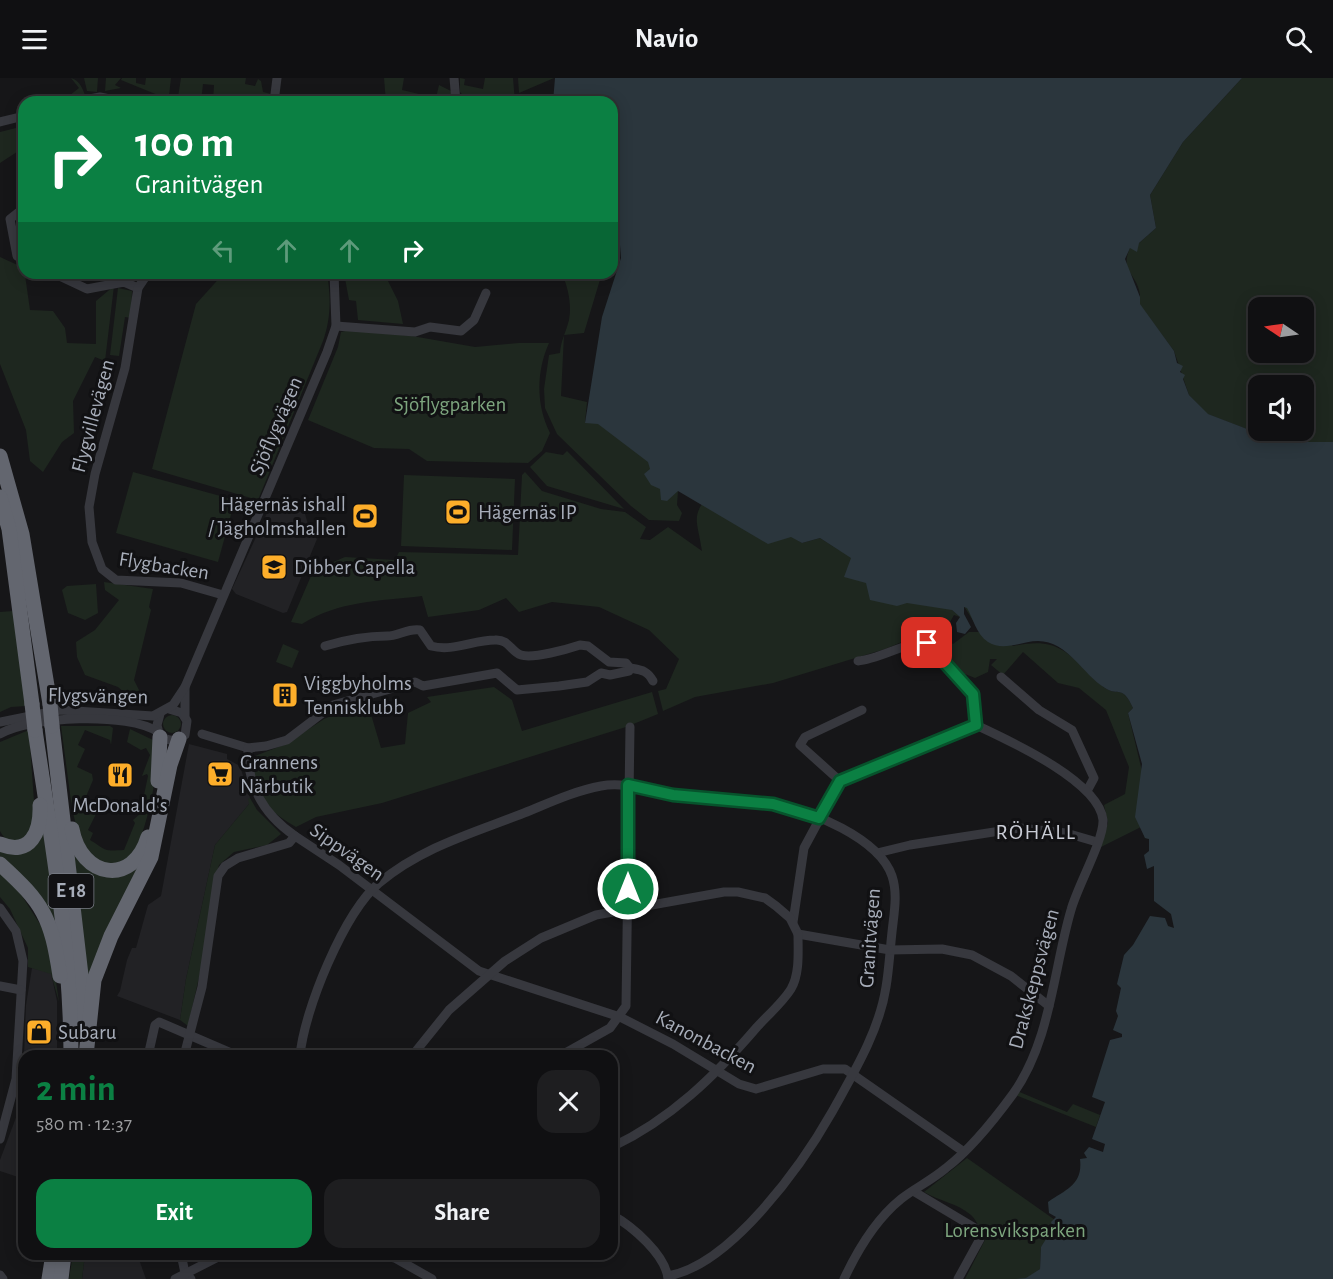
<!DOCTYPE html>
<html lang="en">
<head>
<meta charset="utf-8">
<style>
  body { margin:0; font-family:"Alegreya Sans",sans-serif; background:#1e1e20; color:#f1f3f6; height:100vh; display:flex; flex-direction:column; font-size:22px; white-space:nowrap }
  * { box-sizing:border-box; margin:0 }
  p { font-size:20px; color:#9c9d9f }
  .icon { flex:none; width:33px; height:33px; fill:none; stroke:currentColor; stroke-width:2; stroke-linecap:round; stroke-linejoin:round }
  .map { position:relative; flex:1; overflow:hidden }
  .details { position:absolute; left:18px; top:972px; width:600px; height:210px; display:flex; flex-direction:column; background:#101012; border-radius:18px; box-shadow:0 3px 15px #0003,0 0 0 2px #303032 }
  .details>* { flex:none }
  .banner { position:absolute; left:18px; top:18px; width:600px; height:183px; border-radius:18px; box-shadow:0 3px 15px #0003,0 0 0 2px #303032; background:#0b8043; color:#fff; overflow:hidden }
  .needle { width:39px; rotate:283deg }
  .buttons { position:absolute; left:1248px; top:219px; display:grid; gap:12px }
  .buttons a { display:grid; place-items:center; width:66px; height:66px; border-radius:12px; background:#101012; box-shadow:0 3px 15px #0003,0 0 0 2px #303032; font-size:30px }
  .pin { position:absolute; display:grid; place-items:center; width:51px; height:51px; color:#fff; margin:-26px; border-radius:12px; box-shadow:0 3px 9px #0006 }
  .me { position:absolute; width:66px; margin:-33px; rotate:0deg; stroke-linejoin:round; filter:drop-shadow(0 0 4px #0008) }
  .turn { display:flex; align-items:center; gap:21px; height:126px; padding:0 18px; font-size:27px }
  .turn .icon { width:78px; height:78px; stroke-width:2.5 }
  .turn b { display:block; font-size:42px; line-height:51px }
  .lanes { display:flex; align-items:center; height:57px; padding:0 18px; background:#0003; justify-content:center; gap:30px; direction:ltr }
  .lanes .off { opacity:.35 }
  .round { display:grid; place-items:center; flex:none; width:63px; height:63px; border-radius:18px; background:#1e1e20 }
  .summary { display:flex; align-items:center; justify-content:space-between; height:102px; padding:0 18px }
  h1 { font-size:36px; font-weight:700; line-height:45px; color:#0b8043 }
  .primary-button { display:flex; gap:12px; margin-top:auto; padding:12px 18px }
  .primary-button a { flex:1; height:69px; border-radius:18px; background:#0b8043; color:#fff; font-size:24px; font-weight:700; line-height:69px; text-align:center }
  .primary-button a+a { background:#1e1e20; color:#f1f3f6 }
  header { display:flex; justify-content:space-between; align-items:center; height:78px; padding:0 18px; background:#101012; font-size:27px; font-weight:700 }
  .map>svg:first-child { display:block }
  .built { fill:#222225 }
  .green { fill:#1e271f; fill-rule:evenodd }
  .water { fill:#2b363d }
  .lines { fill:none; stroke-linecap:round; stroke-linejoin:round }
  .minor { stroke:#37383e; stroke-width:9 }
  .highway { stroke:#63666f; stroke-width:15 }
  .highway-bridge { stroke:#63666f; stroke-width:15 }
  .route-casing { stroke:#07532c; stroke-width:15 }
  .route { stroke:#0b8043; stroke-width:10 }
  .labels { text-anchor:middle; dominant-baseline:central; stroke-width:6; stroke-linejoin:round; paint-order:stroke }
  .shield { fill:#111113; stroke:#7a7e87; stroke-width:1.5 }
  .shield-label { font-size:20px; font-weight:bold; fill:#a7adb9 }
  .park-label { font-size:21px; fill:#7da57e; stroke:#111113 }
  .street-label { font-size:21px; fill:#a7adb9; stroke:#111113 }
  .poi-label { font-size:21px; fill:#a7adb9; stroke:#111113; text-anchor:start }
  .neighbourhood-label { font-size:22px; letter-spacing:1.5px; fill:#c9ccd5; stroke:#111113 }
</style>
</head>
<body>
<header><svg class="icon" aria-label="menu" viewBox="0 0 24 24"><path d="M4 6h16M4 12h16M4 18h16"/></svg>Navio<svg class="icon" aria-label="search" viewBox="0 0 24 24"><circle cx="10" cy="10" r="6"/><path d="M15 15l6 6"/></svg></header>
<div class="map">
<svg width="1333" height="1201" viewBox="0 0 1333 1201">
  <rect width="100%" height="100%" fill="#161618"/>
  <g class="built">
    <path d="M273,422L305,436L310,453L317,461L287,534L283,535L236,516L232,511Z"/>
    <path d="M189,666L227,676V681L240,688L250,720L249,726L215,767L186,901L180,942L117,918L120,913L127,882L132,870H136L148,827L161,818Z"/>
    <path d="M32,890L51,895L57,923V978H24L26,927Z"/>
    <path d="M24,991V1101L0,1093V1082L23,1021Z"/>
    <path d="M85,1176H137L146,1201H82Z"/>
  </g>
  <g class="green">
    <path d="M71,0C79,2 82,9 85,17L58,24H43L69,18L79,10Z"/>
    <path d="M84,0H98L97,14L87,13Z"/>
    <path d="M106,0H121L115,7L121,10L105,13Z"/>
    <path d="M122,0H136V5L145,7L146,0H171L169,18L178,19L181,0H246L245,6L255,8L258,1L261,3L263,14L271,16L270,24H213L214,7L203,6L201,24H175L121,2Z"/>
    <path d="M384,0H404L402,12L436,20L439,7L453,14L452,24H386Z"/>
    <path d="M460,0L465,1L464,7L483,11L485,0H513L515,24H469L460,14Z"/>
    <path d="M518,0H554L519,15Z"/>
    <path d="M1242,0H1333V364L1328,365L1281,364L1207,336L1189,317L1174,273L1140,227C1139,224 1140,221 1140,217C1138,196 1119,194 1130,170L1139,165L1156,150L1150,117L1183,64ZM1258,230H1304V274H1258ZM1258,308H1304V352H1258Z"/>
    <path d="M24,48V72H20L0,85V54Z"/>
    <path d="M0,179L24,190L30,232L53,233L65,250L67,265L96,266V223L114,208L105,283L95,279L73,323L74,355L62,364L43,394L30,383L26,352L0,286Z"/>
    <path d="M224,195H327C331,220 331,240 323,263L258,422L152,391L196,226Z"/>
    <path d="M344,195H384L398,223L403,246L358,242L356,223L349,222Z"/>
    <path d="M562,195H602L584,255L564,257L561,318L587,324L585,344L614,343L678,413L677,427L682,435L679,443L649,442L631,428L557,356L545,330L544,311L549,277L560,275C561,262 566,254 569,242C572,226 568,210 562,195Z"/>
    <path d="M118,210L132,213L131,240L125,239L119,278L110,277Z"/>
    <path d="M349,252L412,258L475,269L519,265H549C536,294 536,327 550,355L542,373L528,385L427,383L409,371L374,370L308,342L338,269L341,254Z"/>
    <path d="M567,373L624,431L547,408L530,389L546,374L563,377Z"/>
    <path d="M133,394L235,422L218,484L116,455Z"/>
    <path d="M525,394L542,413L601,431L625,434L646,449L640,461L650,462L668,449L702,473C697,440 689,438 715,410L802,465L820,460L839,472L904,489L960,539L954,537L942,558L953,566L969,554H980L962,525L1013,568C1050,561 1061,567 1088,594C1093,599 1099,606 1105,610C1119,619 1122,606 1133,630L1128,635L1154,743L1149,773V761L1145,760L1141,749L1099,770L1108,745L1104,727L1125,716L1129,689L1106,632L1079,610L1058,605L1023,574L1003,597L991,587L997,581H990L988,594L975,600L965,596L928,560L916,558L885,571L773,605L695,619L663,633L658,613L666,611L679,581L649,552L599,529L552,524L519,534L506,520L479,532L428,539L422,518C380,523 338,523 302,546L291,544L318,482L324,488L345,479L395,482L399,474L518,477L522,397Z"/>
    <path d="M404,397L515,401L512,472L401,468Z"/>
    <path d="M104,504L153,511L149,529L151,532L134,602L142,618L132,621L118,609L85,597L77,579L76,564L95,552L119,522L105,512Z"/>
    <path d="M96,506L98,535L85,542L68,535L62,512L67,508Z"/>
    <path d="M13,533L26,628L11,629L0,634V534Z"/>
    <path d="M283,566L299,573L292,590L276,584Z"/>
    <path d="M494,609L512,622L522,653L652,614L658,636L626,649L382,725L316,739L296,749C266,731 249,715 255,678L286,666L324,641L367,623L381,670L405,666L408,635L431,624L427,619Z"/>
    <circle cx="172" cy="646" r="9"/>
    <path d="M61,648H110L113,650L111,667L110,662L85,652L78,667L85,671L77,689L92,696L93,702L85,721L100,728L88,752L93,755L90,762C108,773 102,773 124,772L135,745L133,742L140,736L148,698L147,696L142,698L150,677L146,670L141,672L127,664L130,651L153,662C154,671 156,681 156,690C155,710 143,770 127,782C118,789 106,785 95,784L78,755L72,731Z"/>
    <path d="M29,652L35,738L33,750L23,762C11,764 6,764 0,753V664Z"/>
    <path d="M250,720L257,732L281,756L267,767L234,774L219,787L213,809L204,877L188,948L180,942L186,901L215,767L249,726L248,721Z"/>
    <path d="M45,748L60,868L8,785L0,778V772Z"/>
    <path d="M152,761L88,906L72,769C81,786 89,794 108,799Z"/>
    <path d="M0,790L15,807L50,862L59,924L51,896L28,889V870L10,831L0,819Z"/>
    <path d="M1015,1012L1067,1034L1073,1026L1100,1037L1096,1049L1013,1016Z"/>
    <path d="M967,1080L1055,1142L1048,1162L1041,1169L1040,1191L1026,1201H965L985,1162C981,1154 977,1142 971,1137C957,1125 939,1123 924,1114Z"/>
    <path d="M73,1176H85L82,1201H69Z"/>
  </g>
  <path class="water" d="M555,0H1242L1183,64L1150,117L1156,150L1139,165L1137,174L1130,170L1125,181L1140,219V226L1174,273L1177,285L1183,288L1180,294L1185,297L1183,301L1189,317L1208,336L1281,364H1333V1201H1016L1026,1200L1040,1191L1041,1169L1053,1150L1051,1144L1056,1139L1049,1135L1048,1124C1067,1111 1083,1106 1080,1081L1087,1080L1084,1075L1089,1069L1103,1074L1105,1066L1092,1061L1105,1024L1092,1019L1110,962L1122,959V956L1113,952L1118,938L1116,933L1121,910L1117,906L1124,877L1133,867L1150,838L1165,840L1168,848L1174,850L1171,836L1154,823V788L1147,791L1144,777L1149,773V761L1145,760L1135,739L1142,686L1128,635L1133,630C1122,606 1119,619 1105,610C1083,597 1068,563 1038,563C1022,563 1004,574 988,564C976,556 973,540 967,530L964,529V536L971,549L965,556L957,554L956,545L960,539L952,532L907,525L897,528L870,522L866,505L844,499L851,480L820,460L802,465L791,459L768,466L678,413L667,423L661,422L660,411L651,407L644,396L650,391L648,384L598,346L585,345L602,239L621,180L619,154L612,142V24H553Z"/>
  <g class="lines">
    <g class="minor">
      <path d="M454,0L456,24"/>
      <path d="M74,24L100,19L124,24"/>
      <path d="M274,24L277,0"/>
      <path d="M0,44L24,38"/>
      <path d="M24,130L10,141L17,178L24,181"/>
      <path d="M53,195L87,211L124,204L138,210"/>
      <path d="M148,195L138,210L125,290L95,396L89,429L92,464L102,491L116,502L181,505L223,517"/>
      <path d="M336,248L415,254L430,249L461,253L474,242L486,215"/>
      <path d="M858,583C878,582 915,560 927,565L973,616L976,647"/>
      <path d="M630,590C641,592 647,592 653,603"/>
      <path d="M1001,599L1039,632L1072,652L1094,700L1087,713"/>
      <path d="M160,636L157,647L160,659C170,663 176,664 185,657L187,643L182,635L169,631"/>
      <path d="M185,638V609"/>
      <path d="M0,644L60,632L153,638L173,627L185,609L327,274L336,248L334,195"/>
      <path d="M0,656C30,638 129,634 158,654"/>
      <path d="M202,656L248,670L266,668L287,662L333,627L415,604L423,608L497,595L517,612L559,608L587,604L601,595L610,597L629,593L630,590L626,585L609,584L588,568L580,567C568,571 533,581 521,577C511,574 509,561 495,562C473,562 453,574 431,568L420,552C408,550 398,558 387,558C366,558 345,562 325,568"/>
      <path d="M248,670C247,708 263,736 295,758"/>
      <path d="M840,703L800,667L805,659L862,632"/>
      <path d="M877,775L910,767L1020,750L1066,755L1097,764"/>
      <path d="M0,830L16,853L23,883L16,1001L0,1061"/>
      <path d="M793,844L804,770L840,703L976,647"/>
      <path d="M0,908L21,912"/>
      <path d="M148,978L155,947L159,944L238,978"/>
      <path d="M184,978L202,909L218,798L225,788L238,780L289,765L295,758L339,787L479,893L620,939L673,966L739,1006L756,1011L823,991H845L964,1074"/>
      <path d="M300,978C304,932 344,835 379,805C422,769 473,755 524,735C549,725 574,713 601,708C626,703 650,714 674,717C707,722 741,720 774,726C810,732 879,760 892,798C898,816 894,835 892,854C890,872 889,891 886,909C879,954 853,996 832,1034C802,1087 731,1187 668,1198"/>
      <path d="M412,978L449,932L505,883L541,860L596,837L724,814H738L765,820L776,828L790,840L798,856L890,872L942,871L972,877L1011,898L1049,928"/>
      <path d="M560,978L610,950L626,928L630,649"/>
      <path d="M612,1069C671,1041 715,998 757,949C768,937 783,924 791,911C800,896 798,873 798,856"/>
      <path d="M913,1113L975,1150L980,1161L958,1201"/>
      <path d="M612,1137C632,1148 666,1177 668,1201"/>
      <path d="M181,1176L185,1195L191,1201"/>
      <path d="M378,1176L395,1180L432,1201"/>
      <path d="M0,1197L3,1201"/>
      <path d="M175,1201L224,1176"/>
      <path d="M844,1201C858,1171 875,1142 901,1121C915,1110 932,1102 946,1090C971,1071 994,1042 1013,1016C1051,962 1053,893 1071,832C1077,809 1104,762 1103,742C1099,703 1008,662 976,647"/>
    </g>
    <g class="highway">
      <path d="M0,378L22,456L50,626"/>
      <path d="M0,419L9,451L32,626"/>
      <path d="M52,648L81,897L80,955"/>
      <path d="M35,652C51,760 71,868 71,978"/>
      <path d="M158,703L160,659"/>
      <path d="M72,751C81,800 133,809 148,759"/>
      <path d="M0,766C31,779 41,753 40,727"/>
      <path d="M0,786C44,826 51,839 60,898"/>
      <path d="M86,978L94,902L111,858L151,779L170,687L179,661"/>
      <path d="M49,1201L53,1176"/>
      <path d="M61,1201L64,1176"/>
    </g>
    <g class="highway-bridge">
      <path d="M32,626L35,652"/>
      <path d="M50,626L52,648"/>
    </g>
  </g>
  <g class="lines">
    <defs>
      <path id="route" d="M628,811V707L673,717L773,726L819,740L840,703L976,647L973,616L927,565"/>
    </defs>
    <use href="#route" class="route-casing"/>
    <use href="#route" class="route"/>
  </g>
  <defs>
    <symbol id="stadium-square" viewBox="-11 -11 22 22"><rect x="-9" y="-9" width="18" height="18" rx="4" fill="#fdae2a" stroke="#111113"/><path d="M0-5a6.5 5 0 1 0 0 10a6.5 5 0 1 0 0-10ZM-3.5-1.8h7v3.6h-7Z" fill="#111"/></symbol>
    <symbol id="school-square" viewBox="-11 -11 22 22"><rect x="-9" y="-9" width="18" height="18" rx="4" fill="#fdae2a" stroke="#111113"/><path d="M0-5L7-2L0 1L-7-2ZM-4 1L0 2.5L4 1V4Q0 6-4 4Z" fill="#111"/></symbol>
    <symbol id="building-square" viewBox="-11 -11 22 22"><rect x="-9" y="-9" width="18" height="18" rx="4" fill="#fdae2a" stroke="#111113"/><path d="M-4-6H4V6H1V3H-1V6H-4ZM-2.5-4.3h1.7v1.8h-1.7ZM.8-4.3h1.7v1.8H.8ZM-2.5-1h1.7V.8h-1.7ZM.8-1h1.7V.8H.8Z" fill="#111"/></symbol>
    <symbol id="supermarket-square" viewBox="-11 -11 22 22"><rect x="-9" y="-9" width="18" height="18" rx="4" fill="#fdae2a" stroke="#111113"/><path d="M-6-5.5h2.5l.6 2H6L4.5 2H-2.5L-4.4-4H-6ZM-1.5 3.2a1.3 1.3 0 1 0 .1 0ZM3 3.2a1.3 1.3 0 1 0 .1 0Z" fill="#111"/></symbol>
    <symbol id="restaurant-square" viewBox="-11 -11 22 22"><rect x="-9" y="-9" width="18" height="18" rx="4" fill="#fdae2a" stroke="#111113"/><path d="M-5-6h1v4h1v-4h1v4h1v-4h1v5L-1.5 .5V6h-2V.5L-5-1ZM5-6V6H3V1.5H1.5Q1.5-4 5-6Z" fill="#111"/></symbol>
    <symbol id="shop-square" viewBox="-11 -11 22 22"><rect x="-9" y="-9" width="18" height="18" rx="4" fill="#fdae2a" stroke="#111113"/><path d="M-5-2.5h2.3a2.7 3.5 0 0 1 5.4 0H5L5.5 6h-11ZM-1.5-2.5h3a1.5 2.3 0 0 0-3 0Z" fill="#111"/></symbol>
  </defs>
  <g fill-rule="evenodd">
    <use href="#stadium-square" x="443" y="419" width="30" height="30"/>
    <use href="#stadium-square" x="350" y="423" width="30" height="30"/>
    <use href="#school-square" x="259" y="474" width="30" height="30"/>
    <use href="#building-square" x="270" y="602" width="30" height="30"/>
    <use href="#supermarket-square" x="205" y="681" width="30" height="30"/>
    <use href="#restaurant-square" x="105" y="682" width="30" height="30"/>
    <use href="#shop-square" x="24" y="939" width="30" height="30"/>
  </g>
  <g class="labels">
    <rect class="shield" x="48.5" y="796" width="45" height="34" rx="4.5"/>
    <g class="shield-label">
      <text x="71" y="813">E 18</text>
    </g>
    <g class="park-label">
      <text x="450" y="326">Sjöflygparken</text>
      <text x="1015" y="1152">Lorensviksparken</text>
    </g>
    <g class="street-label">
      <text transform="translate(93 338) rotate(-75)">Flygvillevägen</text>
      <text transform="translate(276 348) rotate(-67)">Sjöflygvägen</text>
      <text transform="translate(164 488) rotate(9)">Flygbacken</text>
      <text transform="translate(98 618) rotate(1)">Flygsvängen</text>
      <text transform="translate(347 774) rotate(35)">Sippvägen</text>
      <text transform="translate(870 860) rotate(-86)">Granitvägen</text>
      <text transform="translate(1034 901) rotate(-75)">Drakskeppsvägen</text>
      <text transform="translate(706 964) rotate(28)">Kanonbacken</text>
    </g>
    <g class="poi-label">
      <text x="346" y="426" text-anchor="end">Hägernäs ishall<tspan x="346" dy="24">/ Jägholmshallen</tspan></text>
      <text x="478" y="434">Hägernäs IP</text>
      <text x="294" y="489">Dibber Capella</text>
      <text x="304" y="605">Viggbyholms<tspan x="304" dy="24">Tennisklubb</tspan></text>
      <text x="240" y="684">Grannens<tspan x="240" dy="24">Närbutik</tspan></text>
      <text x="120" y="727" text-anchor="middle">McDonald's</text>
      <text x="58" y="954">Subaru</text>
    </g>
    <g class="neighbourhood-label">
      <text x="1036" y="754">RÖHÄLL</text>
    </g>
  </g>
</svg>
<div class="buttons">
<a><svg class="needle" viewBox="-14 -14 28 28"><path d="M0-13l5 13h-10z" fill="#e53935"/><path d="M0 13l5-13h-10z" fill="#9c9d9f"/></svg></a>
<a><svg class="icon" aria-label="sound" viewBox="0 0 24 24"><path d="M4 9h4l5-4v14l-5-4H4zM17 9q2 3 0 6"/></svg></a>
</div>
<div class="pin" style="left:927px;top:565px;background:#d93025"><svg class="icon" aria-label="arrive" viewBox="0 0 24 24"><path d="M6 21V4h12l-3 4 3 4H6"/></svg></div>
<svg class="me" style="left:628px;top:811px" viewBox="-20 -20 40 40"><circle r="17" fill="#0b8043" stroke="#fff" stroke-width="3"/><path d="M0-11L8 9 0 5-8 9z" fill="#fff"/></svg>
<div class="banner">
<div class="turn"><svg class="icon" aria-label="right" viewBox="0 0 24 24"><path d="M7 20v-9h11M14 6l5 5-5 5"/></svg><div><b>100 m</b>Granitvägen</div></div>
<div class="lanes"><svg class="icon off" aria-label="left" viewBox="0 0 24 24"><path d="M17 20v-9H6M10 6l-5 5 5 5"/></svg><svg class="icon off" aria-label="ahead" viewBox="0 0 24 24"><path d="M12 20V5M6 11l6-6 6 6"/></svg><svg class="icon off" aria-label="ahead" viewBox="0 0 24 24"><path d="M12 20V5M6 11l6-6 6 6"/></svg><svg class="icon" aria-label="right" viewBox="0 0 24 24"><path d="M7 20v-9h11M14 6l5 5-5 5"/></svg></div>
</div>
<section class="details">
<div class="summary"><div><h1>2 min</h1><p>580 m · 12:37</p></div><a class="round"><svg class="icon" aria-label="close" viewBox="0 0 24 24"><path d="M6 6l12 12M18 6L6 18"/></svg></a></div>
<div class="primary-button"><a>Exit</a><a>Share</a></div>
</section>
</div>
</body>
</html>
